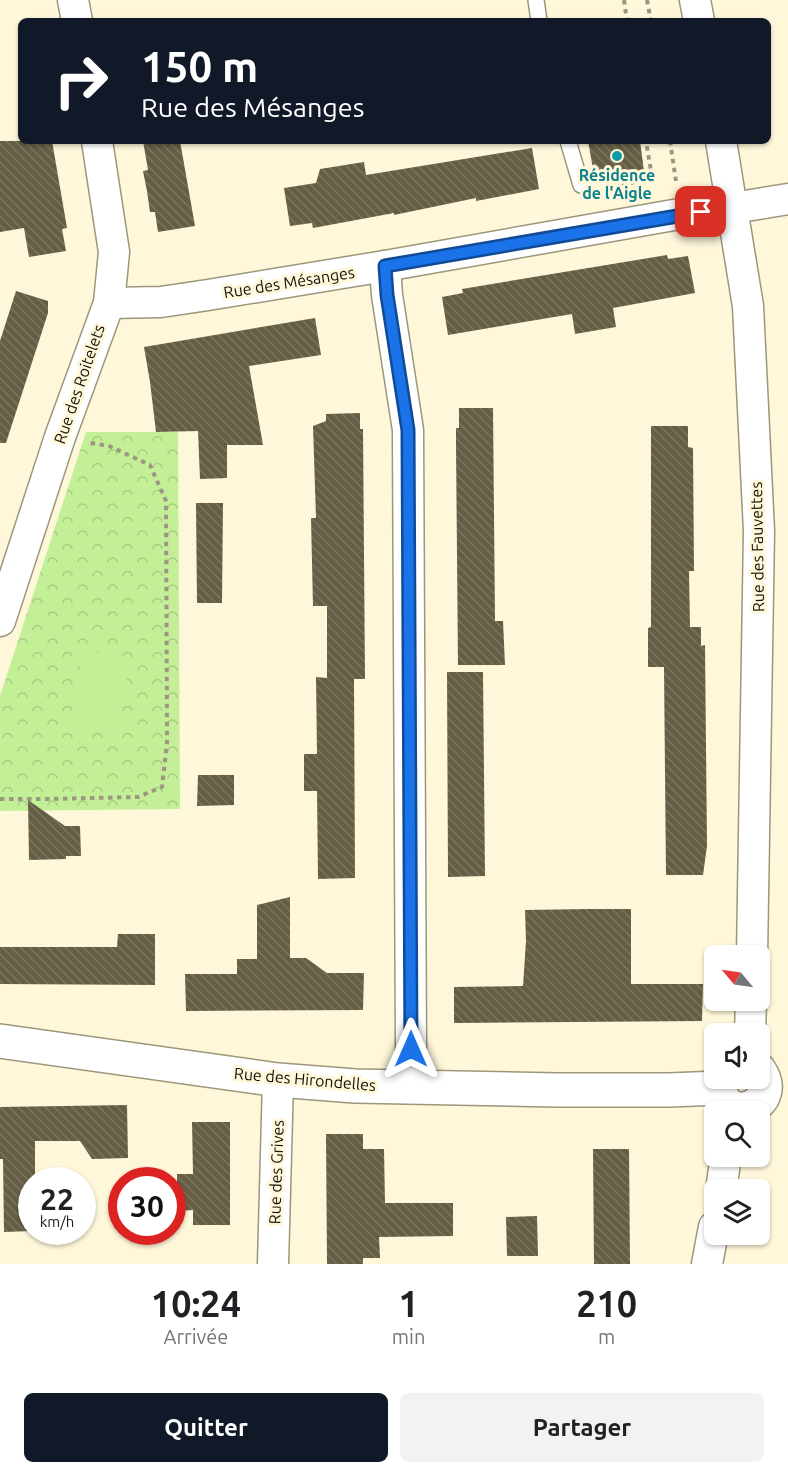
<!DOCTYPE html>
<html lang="fr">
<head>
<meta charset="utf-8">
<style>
  body { margin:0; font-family:Ubuntu,sans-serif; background:#f2f2f2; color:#202124; height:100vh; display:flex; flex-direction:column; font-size:22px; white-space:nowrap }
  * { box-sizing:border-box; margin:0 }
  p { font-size:20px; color:#757577 }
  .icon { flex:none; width:33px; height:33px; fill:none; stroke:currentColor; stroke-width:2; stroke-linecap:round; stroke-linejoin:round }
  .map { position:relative; height:1264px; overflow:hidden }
  .side { display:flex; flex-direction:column; background:#fff; flex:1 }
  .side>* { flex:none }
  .top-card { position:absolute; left:18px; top:18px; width:753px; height:126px; border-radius:9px; box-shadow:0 2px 4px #0004; background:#111827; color:#fff; overflow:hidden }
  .needle { width:39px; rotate:299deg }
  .tools { position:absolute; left:704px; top:945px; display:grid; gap:12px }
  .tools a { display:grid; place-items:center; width:66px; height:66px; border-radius:9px; background:#fff; box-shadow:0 2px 4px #0004; font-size:30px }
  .speed { position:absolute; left:18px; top:1167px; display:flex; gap:12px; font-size:30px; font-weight:700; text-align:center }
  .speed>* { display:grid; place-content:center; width:78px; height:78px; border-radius:50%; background:#fff; box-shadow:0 2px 4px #0004; line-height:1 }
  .speed small { font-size:15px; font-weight:400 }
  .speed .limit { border:9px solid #d22; background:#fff; color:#111 }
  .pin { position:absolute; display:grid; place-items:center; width:51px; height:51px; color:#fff; margin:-26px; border-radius:12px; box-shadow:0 3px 9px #0006 }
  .me { position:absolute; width:66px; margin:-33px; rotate:0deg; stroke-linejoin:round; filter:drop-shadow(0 0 4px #0008) }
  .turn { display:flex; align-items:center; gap:21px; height:126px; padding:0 24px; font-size:27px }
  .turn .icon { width:78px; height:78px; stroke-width:2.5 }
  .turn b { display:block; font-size:42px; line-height:51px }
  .eta { display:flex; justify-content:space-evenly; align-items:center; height:102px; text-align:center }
  .eta b { font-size:36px; font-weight:700; line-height:42px }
  .button { display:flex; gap:12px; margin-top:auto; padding:12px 24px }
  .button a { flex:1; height:69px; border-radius:9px; background:#111827; color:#fff; font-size:24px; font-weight:700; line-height:69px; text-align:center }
  .button a+a { background:#f2f2f2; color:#202124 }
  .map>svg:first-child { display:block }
  .park { fill:url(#park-crowns) }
  .garden { fill:#c3f097 }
  .building { fill:url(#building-back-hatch) }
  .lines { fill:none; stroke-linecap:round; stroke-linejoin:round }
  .service-casing { stroke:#9d967b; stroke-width:18 }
  .minor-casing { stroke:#9d967b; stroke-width:33 }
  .tertiary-casing { stroke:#9d967b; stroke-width:36 }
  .path { stroke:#9c9782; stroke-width:4; stroke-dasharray:4.5 4.5; stroke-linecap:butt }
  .service { stroke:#fff; stroke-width:15 }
  .minor { stroke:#fff; stroke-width:30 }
  .tertiary { stroke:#fff; stroke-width:33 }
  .route-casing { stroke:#114b97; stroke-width:15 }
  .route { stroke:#1a73e8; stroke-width:10 }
  .culture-dot { fill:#0f9aa8; stroke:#fff7da; stroke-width:2 }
  .labels { text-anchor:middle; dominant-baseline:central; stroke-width:6; stroke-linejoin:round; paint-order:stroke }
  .culture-label { font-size:16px; font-weight:bold; fill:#0d838f; stroke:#fff7da }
  .street-label { font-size:16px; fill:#151309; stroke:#fff7da }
</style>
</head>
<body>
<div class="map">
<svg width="788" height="1264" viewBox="0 0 788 1264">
  <defs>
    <pattern id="park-crowns" width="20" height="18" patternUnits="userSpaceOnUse" patternTransform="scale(1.5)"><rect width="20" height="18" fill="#c3f097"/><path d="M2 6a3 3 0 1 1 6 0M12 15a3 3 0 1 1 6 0" fill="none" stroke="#a7cd81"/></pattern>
    <pattern id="building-back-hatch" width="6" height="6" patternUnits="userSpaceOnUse" patternTransform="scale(1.5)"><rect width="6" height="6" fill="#655e45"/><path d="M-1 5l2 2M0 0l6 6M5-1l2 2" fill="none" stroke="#7a7461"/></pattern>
  </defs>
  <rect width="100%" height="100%" fill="#fff7da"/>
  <path class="park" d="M86,432H178L180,809L0,811V696Z"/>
  <path class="garden" d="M83,650L131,658L115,736L69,728Z"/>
  <g class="building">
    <path d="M0,141H52L67,228L62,229L66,251L29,257L24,228L0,232Z"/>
    <path d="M143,141H180L195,226L158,232L155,212H150L147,191L143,171L148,170Z"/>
    <path d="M588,141H640L644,171L595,180Z"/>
    <path d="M532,148L539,189L476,201V198L394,215V213L313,228L312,223L290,226L284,188L316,183L320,169L364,162L366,175Z"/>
    <path d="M667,255L668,259L688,256L695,293L613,308L616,327L575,334L572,314L448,335L442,297L463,293L462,289Z"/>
    <path d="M16,291L48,301V313L6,443H0V341Z"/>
    <path d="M315,318L321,355L249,366L263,445H227V478L200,479L198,431L156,432L150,382L144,347Z"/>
    <path d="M459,408H493L495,621H503L505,665H458L456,443V428H459Z"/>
    <path d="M360,413V429H363L365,679H354L355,878L318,879L317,791H304V754H317L316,677L327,678V606H313L311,518H316L313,426L326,421V414Z"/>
    <path d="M651,426H688V447L693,448L694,571H689L690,627H701V646L705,645L707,846L703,875H666L664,667H648V628L651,627Z"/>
    <path d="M196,503H223L222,603H197Z"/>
    <path d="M447,672H483L485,876L448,877Z"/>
    <path d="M198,775H234V805L197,806Z"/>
    <path d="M28,800L65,826H80L81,856H66V859L29,860Z"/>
    <path d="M290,897V958H306L327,973H364L363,1010L186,1011L185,974H237V959H257V905Z"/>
    <path d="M589,909H631V984H703L702,1021L454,1023V987L523,986L526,941L525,910Z"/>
    <path d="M118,934H155V985L0,984V947H117Z"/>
    <path d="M127,1105L128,1158L92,1159L80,1141H35V1180H32V1231L4,1232L3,1159H0V1107Z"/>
    <path d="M192,1122H230V1225H193V1210L177,1211V1174H193Z"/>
    <path d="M326,1134H363V1149H384L385,1203H453V1236L379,1237L380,1258H363V1264H327Z"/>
    <path d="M593,1149H629L630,1264H594Z"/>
    <path d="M537,1216L538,1256H507L506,1217Z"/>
  </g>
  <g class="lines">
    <defs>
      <g id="service">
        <path d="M536,0L539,21"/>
        <path d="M568,141L581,185"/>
      </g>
      <g id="minor">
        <path d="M73,0L77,21"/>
        <path d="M695,0L699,21"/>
        <path d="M721,141L748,306L759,531L752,956"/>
        <path d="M385,266L387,295L408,430L411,1049L406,1088"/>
        <path d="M109,303L161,302L208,295L385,266L685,213L733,208L788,199"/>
        <path d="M0,621L60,437L109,303L114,252L97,141"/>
        <path d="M750,1034L751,1000"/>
        <path d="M721,1190L726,1156"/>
        <path d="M273,1264L278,1080"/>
        <path d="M707,1264L714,1227"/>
      </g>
      <g id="tertiary">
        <path d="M0,1041L278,1080L355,1086L557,1090H669L719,1088"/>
        <path d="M720,1078C715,1130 786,1109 759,1070"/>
      </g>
    </defs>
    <use href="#service" class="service-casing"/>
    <use href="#minor" class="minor-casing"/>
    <use href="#tertiary" class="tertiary-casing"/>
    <g class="path">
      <path d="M624,0L627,21"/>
      <path d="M647,0L651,21"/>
      <path d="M670,141L676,181"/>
      <path d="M605,191L644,179L651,171L646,141"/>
      <path d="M0,799H47L138,797L162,787L167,743L166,501L150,465L109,446L90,443"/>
    </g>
    <use href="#service" class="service"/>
    <use href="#minor" class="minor"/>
    <use href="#tertiary" class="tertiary"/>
  </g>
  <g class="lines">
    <defs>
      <path id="route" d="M411,1049L408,430L387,295L385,266L701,212"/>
    </defs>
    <use href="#route" class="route-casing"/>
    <use href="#route" class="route"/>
  </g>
  <circle class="culture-dot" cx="617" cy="156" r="6"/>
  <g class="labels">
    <g class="culture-label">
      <text x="617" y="175">Résidence<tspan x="617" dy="18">de l'Aigle</tspan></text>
    </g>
    <g class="street-label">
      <text transform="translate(289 282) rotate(-9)">Rue des Mésanges</text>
      <text transform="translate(79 384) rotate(-71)">Rue des Roitelets</text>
      <text transform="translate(757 547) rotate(-91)">Rue des Fauvettes</text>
      <text transform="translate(305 1079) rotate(5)">Rue des Hirondelles</text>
      <text transform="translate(276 1172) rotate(-88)">Rue des Grives</text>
    </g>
  </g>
</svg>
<div class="tools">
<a><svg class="needle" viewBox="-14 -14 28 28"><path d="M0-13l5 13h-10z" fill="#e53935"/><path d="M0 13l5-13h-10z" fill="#757577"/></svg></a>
<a><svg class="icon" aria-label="sound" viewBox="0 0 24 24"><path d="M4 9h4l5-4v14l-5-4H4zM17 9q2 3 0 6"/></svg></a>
<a><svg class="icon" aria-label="search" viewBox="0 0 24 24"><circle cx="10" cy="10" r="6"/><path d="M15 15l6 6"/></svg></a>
<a><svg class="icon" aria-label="layers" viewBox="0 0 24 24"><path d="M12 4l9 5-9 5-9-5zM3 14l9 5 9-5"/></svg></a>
</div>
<div class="speed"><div>22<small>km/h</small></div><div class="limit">30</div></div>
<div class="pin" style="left:701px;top:212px;background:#d93025"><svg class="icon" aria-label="arrive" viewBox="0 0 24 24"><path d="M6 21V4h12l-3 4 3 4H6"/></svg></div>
<svg class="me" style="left:411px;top:1049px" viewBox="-20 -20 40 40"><path d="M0-17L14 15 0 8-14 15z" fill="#1a73e8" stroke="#fff" stroke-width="4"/></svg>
<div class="top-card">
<div class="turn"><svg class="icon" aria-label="right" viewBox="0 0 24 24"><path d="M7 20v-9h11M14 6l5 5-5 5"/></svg><div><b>150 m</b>Rue des Mésanges</div></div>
</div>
</div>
<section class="side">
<div class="eta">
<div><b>10:24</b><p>Arrivée</p></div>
<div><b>1</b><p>min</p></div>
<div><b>210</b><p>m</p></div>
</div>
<div class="button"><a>Quitter</a><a>Partager</a></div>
</section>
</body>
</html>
